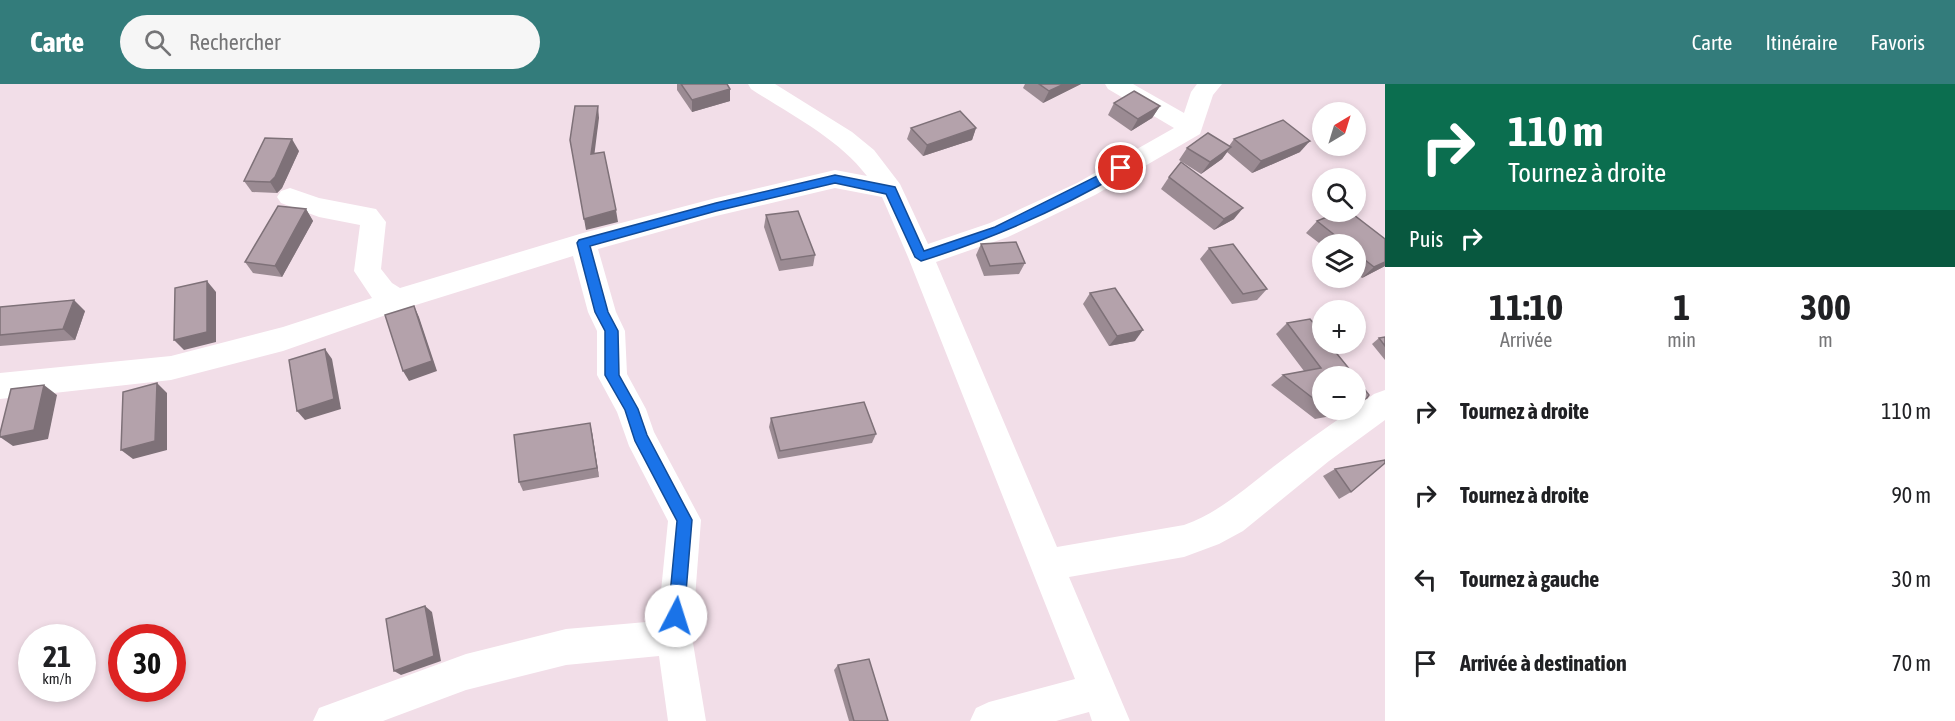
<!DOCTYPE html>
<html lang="fr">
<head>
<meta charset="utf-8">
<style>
  body { margin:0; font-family:"Asap Condensed",sans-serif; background:#f6f6f6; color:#202124; height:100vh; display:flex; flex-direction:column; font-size:22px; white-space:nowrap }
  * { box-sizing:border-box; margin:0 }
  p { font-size:20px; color:#757577 }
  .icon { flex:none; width:33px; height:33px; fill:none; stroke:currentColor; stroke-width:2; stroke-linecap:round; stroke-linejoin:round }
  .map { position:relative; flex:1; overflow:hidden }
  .side { display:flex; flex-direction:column; background:#fff; width:570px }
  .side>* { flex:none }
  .guide { background:#0b6e4f; color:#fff; overflow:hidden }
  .needle { width:39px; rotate:38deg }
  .fabs { position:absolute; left:1312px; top:18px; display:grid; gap:12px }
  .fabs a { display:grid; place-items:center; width:54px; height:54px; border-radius:50%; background:#fff; box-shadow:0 3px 9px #0003; font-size:30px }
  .speed { position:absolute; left:18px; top:540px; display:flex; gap:12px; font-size:30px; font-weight:700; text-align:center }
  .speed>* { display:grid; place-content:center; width:78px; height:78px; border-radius:50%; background:#fff; box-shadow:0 3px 9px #0003; line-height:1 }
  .speed small { font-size:15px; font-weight:400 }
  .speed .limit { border:9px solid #d22; background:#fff; color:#111 }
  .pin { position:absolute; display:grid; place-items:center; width:51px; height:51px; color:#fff; margin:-26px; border:3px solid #fff; border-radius:50%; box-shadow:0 2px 6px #0007 }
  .me { position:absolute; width:66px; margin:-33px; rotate:5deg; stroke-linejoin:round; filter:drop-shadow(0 0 4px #0008) }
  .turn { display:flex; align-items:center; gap:21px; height:126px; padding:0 24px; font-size:27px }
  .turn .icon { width:78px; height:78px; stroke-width:2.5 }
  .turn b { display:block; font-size:42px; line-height:51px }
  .then { display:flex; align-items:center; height:57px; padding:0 24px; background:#0003; gap:12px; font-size:22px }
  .eta { display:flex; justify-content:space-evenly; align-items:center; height:102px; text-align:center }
  .eta b { font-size:36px; font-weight:700; line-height:42px }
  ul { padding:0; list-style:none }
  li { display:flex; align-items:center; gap:18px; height:84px; padding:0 24px }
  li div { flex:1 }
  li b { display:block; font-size:22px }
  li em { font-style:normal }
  header { display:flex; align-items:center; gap:36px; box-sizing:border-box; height:84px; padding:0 30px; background:#337c7b; color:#fff }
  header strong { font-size:28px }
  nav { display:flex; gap:33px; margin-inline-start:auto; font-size:21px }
  .search { width:420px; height:54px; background:#f6f6f6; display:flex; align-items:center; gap:15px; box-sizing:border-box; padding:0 21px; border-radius:33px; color:#757577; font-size:22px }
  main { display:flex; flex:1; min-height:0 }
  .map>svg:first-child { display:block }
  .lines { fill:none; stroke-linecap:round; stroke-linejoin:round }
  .minor { fill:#fff; fill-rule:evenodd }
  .wall { fill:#9b8b93 }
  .shaded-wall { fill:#7e7178 }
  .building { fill:#b4a2ab; stroke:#7e7178; stroke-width:1.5 }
  .route { fill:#1a73e8; stroke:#114b97; stroke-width:1.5 }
</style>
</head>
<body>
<header>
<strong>Carte</strong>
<div class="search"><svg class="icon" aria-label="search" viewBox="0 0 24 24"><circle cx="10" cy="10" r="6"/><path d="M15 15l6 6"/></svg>Rechercher</div>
<nav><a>Carte</a><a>Itinéraire</a><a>Favoris</a></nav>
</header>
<main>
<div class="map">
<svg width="1385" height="637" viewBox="0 0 1385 637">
  <rect width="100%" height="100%" fill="#f2dee8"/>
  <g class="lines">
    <path class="minor" d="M748,0H775L852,48L874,66L900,100L928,160L990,139L1077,99L1174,44L1108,5L1105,0H1133L1184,29L1191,8L1197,0H1222L1213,11L1200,50L1095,111L1008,153L936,178L1057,463L1184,441C1218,429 1245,405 1273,383C1299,363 1325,344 1352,326H1356V323L1374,310L1385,306V336L1329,377L1243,447L1219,460L1184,473L1069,493L1130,637H1092L1089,628L1056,637H970L976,624L989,618L1075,595L908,173L882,113L835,104L716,132L598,165L616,228L625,247L627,290L646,325L654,348L701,436L692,553L706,637H668L659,572L566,581L466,606L383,637H313L319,624L466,570L566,545L658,537L668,437L629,362L617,328L597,291V247L588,228L573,172L403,225L283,267L171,296L0,315V289L171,272L283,243L372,214L354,187L360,141L319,133L281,119L277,113L281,107L290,104L319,114L376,125L386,138L381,185L392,199L400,204L583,149L716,114L835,86L867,92C838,54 791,31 751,5Z"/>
  </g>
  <g class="wall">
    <path d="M677,0H727L730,5V17L692,28L677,6Z"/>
    <path d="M1025,0H1081L1043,19L1023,4Z"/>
    <path d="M1114,19L1160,22L1152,34L1131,47L1108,31Z"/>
    <path d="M911,44H976L972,56L923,72L907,55Z"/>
    <path d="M1234,55L1300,68L1252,89L1227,68L1222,75L1201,90L1179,76L1187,64L1229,62Z"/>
    <path d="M299,67L282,104L277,109L252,108L244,97Z"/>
    <path d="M1169,93L1234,135L1214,146L1161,105Z"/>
    <path d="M306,125L313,137L282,193L253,189L245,178Z"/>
    <path d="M766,131L815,171L813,182L779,187L764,143Z"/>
    <path d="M1317,137L1385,155V182L1362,194L1356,189V160H1323V162L1306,149Z"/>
    <path d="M981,160L1025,179L1019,190L984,192L976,171Z"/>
    <path d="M1209,164L1267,205L1257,216L1232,220L1200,175Z"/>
    <path d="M1090,209L1135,257L1109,262L1083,220Z"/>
    <path d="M0,223L85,227L75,256L0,262Z"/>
    <path d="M1310,235L1323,292V326H1350L1342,330L1315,335L1271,301L1283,291L1304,287L1276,250L1287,239Z"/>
    <path d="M1385,253V276L1372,260L1379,254Z"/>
    <path d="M771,334L876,350L872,359L778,375L769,343Z"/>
    <path d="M592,348L599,393L523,407L519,398Z"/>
    <path d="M1335,385L1351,408L1339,415L1323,392Z"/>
    <path d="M838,581L888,637H849L834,586Z"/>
  </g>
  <g class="shaded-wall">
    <path d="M1064,0H1081L1043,19L1049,7Z"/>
    <path d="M730,5V17L692,28V16Z"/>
    <path d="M598,22L599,34L593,81L591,70Z"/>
    <path d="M1160,22L1152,34L1131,47L1138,35Z"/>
    <path d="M976,44L972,56L923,72L927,61Z"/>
    <path d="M292,55L299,67L282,104L277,109L270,98Z"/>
    <path d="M1310,57L1300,68L1252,89L1261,77Z"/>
    <path d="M1231,63L1222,75L1201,90L1210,78Z"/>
    <path d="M1243,124L1234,135L1214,146L1224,135Z"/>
    <path d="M306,125L313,137L282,193L275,182Z"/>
    <path d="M616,126L618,138L586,146L584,135Z"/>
    <path d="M1385,178V182L1362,194L1374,183Z"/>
    <path d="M207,197L216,208V258L184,266L174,256Z"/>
    <path d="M74,216L85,227L75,256L63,245Z"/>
    <path d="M414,222L419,233L437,287L409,297L403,287Z"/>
    <path d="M1143,246L1135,257L1109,262L1117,252Z"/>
    <path d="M325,265L332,275L341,325L305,336L297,327Z"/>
    <path d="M157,299L167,309V366L133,375L121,366Z"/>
    <path d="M44,301L57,311L48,355L13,362L0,353Z"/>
    <path d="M590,339L592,348L599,393L597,384Z"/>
    <path d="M425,522L432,528L441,577L401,591L394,587Z"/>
  </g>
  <g class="building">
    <path d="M681,0H727L730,5L692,16Z"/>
    <path d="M1039,0H1064L1049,7Z"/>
    <path d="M1134,7L1160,22L1138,35L1114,19Z"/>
    <path d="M575,22H598L591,70L604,68L616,126L584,135L570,56Z"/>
    <path d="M960,27L976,44L927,61L911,44Z"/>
    <path d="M1283,36L1310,57L1261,77L1234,55Z"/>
    <path d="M1208,49L1231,63L1210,78L1187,64Z"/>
    <path d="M265,54L292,55L275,93L270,98L244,97Z"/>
    <path d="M1181,78L1243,124L1224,135L1169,93Z"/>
    <path d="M278,122L306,125L275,182L245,178Z"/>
    <path d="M798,127L815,171L781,176L766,131Z"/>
    <path d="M1339,128H1350L1385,155V178L1374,183L1356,169V160H1346L1317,137Z"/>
    <path d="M1016,158L1025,179L990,182L981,160Z"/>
    <path d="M1233,160L1267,205L1243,210L1209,164Z"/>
    <path d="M207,197V248L174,256L175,204Z"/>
    <path d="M1115,204L1143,246L1117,252L1090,209Z"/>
    <path d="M74,216L63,245L0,251V223Z"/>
    <path d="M414,222L432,277L403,287L385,231Z"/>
    <path d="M1310,235L1323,251V260H1329L1355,292H1323V322L1283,291L1321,284L1287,239Z"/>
    <path d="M1385,253V262L1379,254Z"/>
    <path d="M325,265L334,315L297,327L289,276Z"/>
    <path d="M1356,294L1369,311L1367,314L1356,320Z"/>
    <path d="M157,299L155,357L121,366L123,308Z"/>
    <path d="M44,301L34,346L0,353V349L11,305Z"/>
    <path d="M864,318L876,350L780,367L771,334Z"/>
    <path d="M590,339L597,384L519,398L514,351Z"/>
    <path d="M1385,376V379L1351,408L1335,385Z"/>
    <path d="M425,522L434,572L394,587L386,535Z"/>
    <path d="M869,575L888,637H854L838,581Z"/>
  </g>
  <path class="route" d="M1121,80L1125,82V87C1060,125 992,155 921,177L915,173L886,110L835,99L716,127L590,162L608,228L618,247L619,291L638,325L647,351L692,436L684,532L682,538L676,540L670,538L668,532L677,437L635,357L625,326L605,291V247L595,228L577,159L579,156L716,119L835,91L895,103L924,167L995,143Z"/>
</svg>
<div class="fabs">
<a><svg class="needle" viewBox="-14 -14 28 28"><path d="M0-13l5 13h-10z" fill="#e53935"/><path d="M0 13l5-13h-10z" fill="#757577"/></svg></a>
<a><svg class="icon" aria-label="search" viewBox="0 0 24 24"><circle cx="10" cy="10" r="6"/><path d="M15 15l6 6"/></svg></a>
<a><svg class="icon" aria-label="layers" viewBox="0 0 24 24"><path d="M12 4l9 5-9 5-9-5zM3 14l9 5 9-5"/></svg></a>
<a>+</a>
<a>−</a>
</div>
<div class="speed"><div>21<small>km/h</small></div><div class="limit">30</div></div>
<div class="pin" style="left:1121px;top:84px;background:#d93025"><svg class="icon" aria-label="arrive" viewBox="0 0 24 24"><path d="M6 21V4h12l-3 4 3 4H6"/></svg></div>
<svg class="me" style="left:676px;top:532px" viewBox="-20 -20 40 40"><circle r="19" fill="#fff"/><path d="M0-13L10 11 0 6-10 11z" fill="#1a73e8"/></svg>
</div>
<section class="side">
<div class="guide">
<div class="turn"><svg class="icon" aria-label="right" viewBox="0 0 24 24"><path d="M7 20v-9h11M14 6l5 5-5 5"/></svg><div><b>110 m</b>Tournez à droite</div></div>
<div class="then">Puis<svg class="icon" aria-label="right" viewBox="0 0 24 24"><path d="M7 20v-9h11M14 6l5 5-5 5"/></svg></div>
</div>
<div class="eta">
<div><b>11:10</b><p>Arrivée</p></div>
<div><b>1</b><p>min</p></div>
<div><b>300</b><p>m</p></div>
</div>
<ul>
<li><svg class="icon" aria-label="right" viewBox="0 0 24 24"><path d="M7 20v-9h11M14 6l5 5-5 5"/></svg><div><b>Tournez à droite</b></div><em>110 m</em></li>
<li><svg class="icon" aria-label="right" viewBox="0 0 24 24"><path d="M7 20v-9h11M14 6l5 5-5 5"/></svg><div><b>Tournez à droite</b></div><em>90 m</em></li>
<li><svg class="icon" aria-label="left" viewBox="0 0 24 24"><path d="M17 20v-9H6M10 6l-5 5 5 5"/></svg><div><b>Tournez à gauche</b></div><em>30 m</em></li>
<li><svg class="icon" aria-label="arrive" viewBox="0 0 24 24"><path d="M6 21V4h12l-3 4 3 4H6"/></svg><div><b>Arrivée à destination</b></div><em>70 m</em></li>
</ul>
</section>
</main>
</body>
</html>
